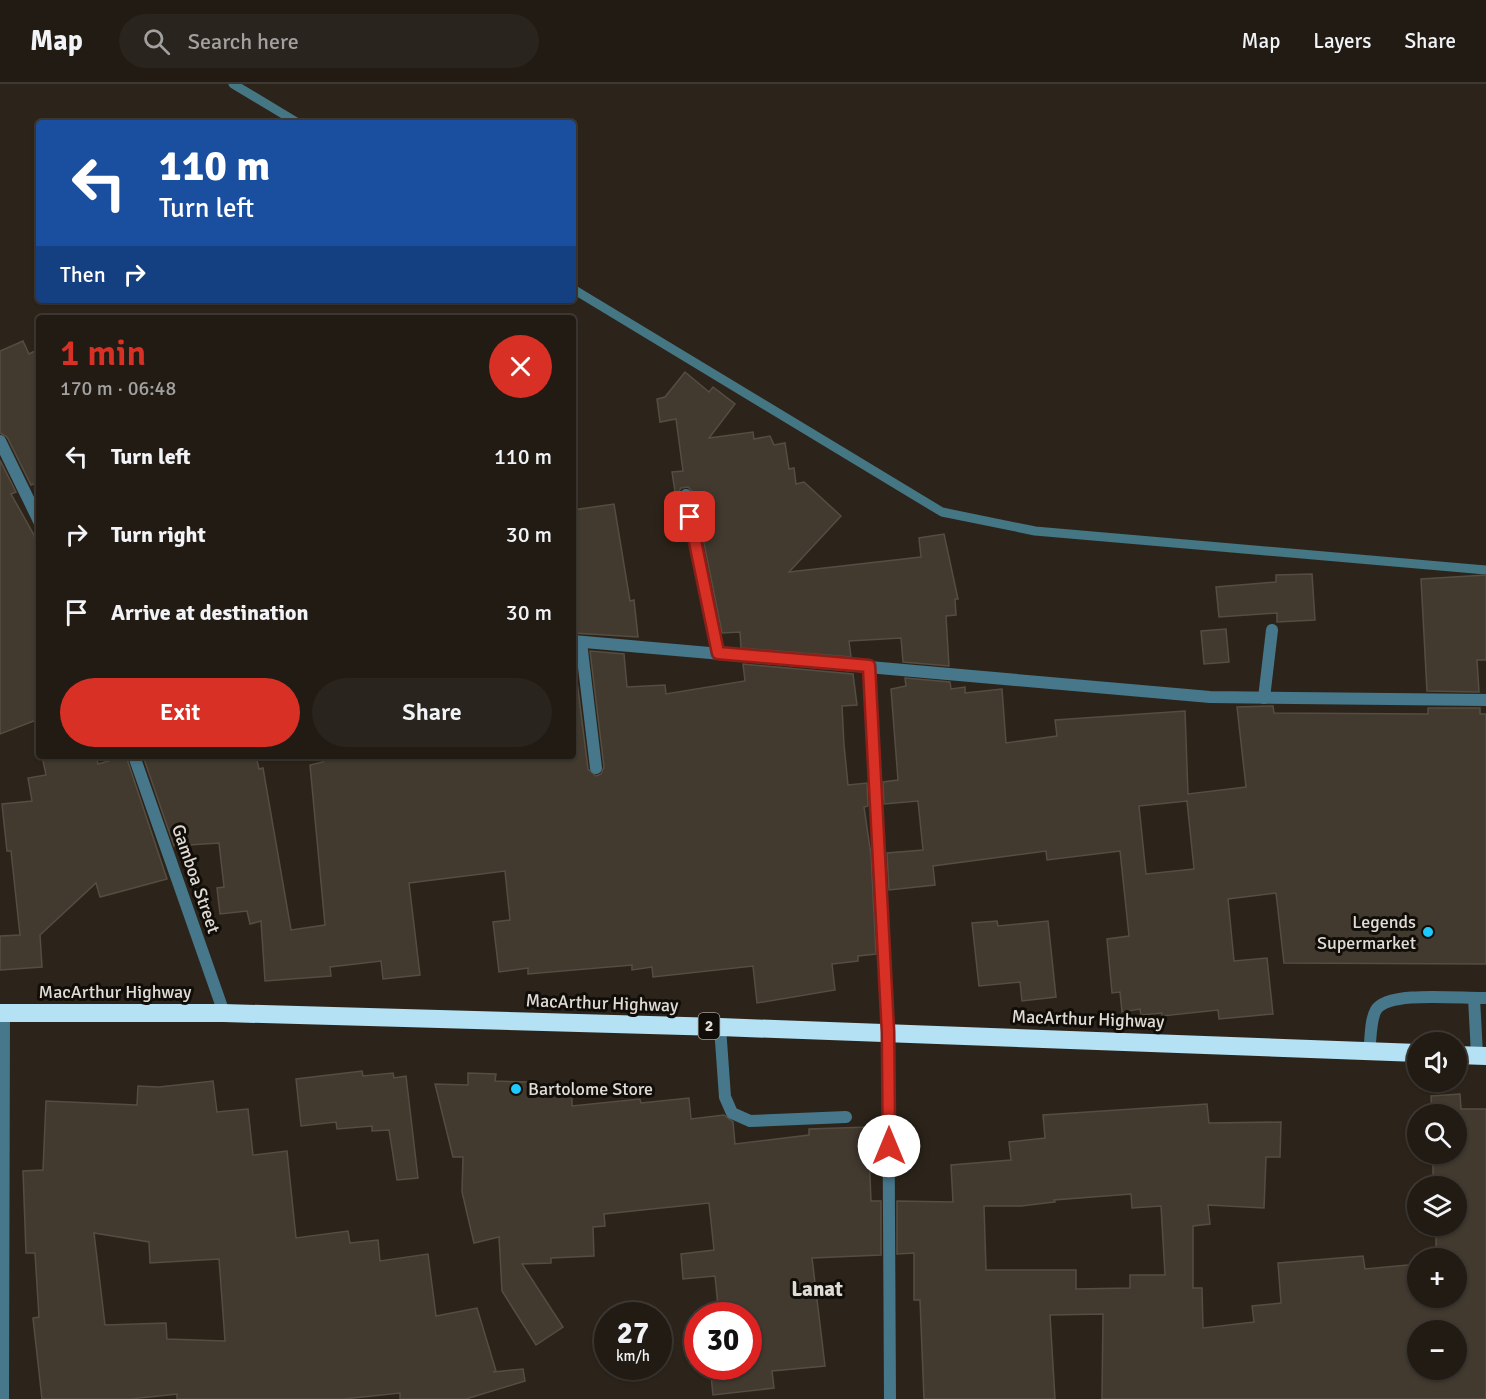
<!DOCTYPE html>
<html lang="en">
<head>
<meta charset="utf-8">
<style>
  body { margin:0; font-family:Signika,sans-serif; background:#29241d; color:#f1f3f6; height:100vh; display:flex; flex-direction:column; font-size:22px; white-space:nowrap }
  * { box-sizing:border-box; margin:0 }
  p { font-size:20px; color:#a2a1a0 }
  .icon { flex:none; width:33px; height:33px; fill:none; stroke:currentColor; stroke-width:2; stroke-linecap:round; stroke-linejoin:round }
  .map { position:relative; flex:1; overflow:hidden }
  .sheet { position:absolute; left:36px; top:231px; width:540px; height:444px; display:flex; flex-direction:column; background:#211b14; border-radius:6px; box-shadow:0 2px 4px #0004,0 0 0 2px #3e3934 }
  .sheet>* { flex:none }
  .hud { position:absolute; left:36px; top:36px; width:540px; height:183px; border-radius:6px; box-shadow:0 2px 4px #0004,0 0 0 2px #3e3934; background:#1a4fa0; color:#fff; overflow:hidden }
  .fabs { position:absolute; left:1407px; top:948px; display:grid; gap:12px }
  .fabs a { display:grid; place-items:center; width:60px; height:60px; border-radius:50%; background:#211b14; box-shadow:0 2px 4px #0004,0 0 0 2px #3e3934; font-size:30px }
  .speed { position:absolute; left:594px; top:1218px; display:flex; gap:12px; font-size:30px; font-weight:700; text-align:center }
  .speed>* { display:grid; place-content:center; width:78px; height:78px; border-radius:50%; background:#211b14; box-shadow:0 2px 4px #0004,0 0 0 2px #3e3934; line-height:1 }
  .speed small { font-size:15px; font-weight:400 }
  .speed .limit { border:9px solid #d22; background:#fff; color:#111 }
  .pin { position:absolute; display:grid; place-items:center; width:51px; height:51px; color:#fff; margin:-26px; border-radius:12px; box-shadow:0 3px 9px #0006 }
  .me { position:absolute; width:66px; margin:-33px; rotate:0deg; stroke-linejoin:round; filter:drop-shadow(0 0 4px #0008) }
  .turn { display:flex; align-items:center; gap:21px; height:126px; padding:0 24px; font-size:27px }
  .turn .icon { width:78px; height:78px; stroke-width:2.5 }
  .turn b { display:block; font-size:42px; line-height:51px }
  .then { display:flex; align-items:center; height:57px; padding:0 24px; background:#0003; gap:12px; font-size:22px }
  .round { display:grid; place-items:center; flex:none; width:63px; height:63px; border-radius:32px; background:#29241d }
  .overview { display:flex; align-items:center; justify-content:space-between; height:102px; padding:0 24px }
  h1 { font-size:36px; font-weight:600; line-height:45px; color:#d93025 }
  .cta { display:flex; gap:12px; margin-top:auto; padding:12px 24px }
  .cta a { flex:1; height:69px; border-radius:36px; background:#d93025; color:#fff; font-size:24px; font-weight:600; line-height:69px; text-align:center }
  .cta a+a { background:#29241d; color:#f1f3f6 }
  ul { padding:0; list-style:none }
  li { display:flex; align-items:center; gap:18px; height:78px; padding:0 24px }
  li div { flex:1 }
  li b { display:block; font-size:22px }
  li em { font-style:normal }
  header { display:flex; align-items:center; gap:36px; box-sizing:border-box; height:84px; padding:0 30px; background:#211b14; border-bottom:2px solid #3e3934 }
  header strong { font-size:28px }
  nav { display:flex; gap:33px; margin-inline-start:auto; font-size:21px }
  .search { width:420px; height:54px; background:#29241d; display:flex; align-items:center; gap:15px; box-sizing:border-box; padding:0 21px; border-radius:33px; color:#a2a1a0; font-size:22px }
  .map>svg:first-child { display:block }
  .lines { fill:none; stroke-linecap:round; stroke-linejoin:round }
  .stream { stroke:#447684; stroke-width:9 }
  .building { fill:#423a2f; stroke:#564d42; stroke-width:1.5; fill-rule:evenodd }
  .lane { stroke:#47778a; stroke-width:12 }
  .street { stroke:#47778a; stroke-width:12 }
  .highway { stroke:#b4e1f4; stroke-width:18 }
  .route-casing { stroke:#8d1f18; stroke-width:15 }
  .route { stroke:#d93025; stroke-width:10 }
  .poi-dot { fill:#1ec9fd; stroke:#110e09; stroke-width:2 }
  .labels { text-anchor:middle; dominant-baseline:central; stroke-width:6; stroke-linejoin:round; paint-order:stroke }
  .shield { fill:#110e09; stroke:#a39e98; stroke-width:1.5 }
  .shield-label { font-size:16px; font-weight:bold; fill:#e1dbd5 }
  .street-label { font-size:18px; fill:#e1dbd5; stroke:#110e09 }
  .poi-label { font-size:18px; fill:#e1dbd5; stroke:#110e09; text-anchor:end }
  .quarter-label { font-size:21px; font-weight:bold; fill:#e1dbd5; stroke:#110e09 }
</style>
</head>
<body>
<header>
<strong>Map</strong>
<div class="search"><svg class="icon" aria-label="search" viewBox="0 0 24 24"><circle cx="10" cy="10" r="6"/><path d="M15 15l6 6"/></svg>Search here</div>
<nav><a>Map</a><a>Layers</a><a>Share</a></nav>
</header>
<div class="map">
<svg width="1486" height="1315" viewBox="0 0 1486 1315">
  <rect width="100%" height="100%" fill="#2c241a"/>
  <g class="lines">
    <g class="stream">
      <path d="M233,0L298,39"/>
      <path d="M573,205L942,428L1035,447L1486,486"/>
    </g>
  </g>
  <g class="building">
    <path d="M23,257L29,270L39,265V398L31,401L7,353L0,349V267Z"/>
    <path d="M685,288L709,308L713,303L735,320L709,354L753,348L754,355L770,352L774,361L785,359L789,385L794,384L796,400L804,398L841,432L789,488L921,473L919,454L944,450L958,515H955L956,531L946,532L949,582L903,578L901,554L849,557L851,573L741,564L740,548L722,549L694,409L688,403L681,404L678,409L685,446L681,447L672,388L683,387L676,335L660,338L657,315L665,313Z"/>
    <path d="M0,376L16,408L11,410L34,451L39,471V635L0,650Z"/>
    <path d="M614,420L630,517L634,516L638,553L573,549V426Z"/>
    <path d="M1312,490L1315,536L1277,538V529L1219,533L1216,503L1276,498V491Z"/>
    <path d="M1486,491V576H1477L1479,608L1427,607L1421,495Z"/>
    <path d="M1226,545L1229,578L1204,580L1201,547Z"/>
    <path d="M573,565L588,685L596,692L601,690L604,683L590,567L624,570L627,603L665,601L666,610L745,597L743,580L853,590L857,621L842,622L844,661L848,701L867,699L868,722L864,723L871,771L876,870L858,872V877L832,880L835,906L757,919L753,882L653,893L652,883L632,886V881L528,890V884L499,888L493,838L510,836L505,787L409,799L420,891L383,895L381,877L330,883L331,892L265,897L261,837L250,840L247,827L220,830L217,804L224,803L219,759L174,762L143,672H256L259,685L263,684L291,846L325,841L310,681L323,678L322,672H573Z"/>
    <path d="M905,594L950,598L951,605L965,603V609L1002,605L1006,659L1057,652L1055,636L1185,627L1188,710L1246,703L1237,623L1273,622L1274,629L1428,630V624H1480V630H1486V880L1284,879L1276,809L1228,815L1234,877L1267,874L1273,930L1219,935L1218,926L1162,932V929L1141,931L1140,925L1122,928L1120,908L1112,909L1107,855L1129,852L1120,767L1047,776L1046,767L933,782L935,801L889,806L887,769L923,766L918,717L884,720L883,698L898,696L891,605L906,602ZM1187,717L1194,785L1146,790L1139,722Z"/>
    <path d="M42,672H96L98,680L126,672L167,795L100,813L96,799L40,851L42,883L0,886V852L20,851L11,767H7L2,720L32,717L28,694L46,691Z"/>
    <path d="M997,837L998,842L1048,837L1056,913L1022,917L1020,898L979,902L972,839Z"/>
    <path d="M362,987L363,992L393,989L394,994L406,992L418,1094L397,1096L389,1046L372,1047V1042L337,1045L336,1038L301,1042L296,995Z"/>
    <path d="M468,989L496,990L495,997L528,998L527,1003L572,1002V1022L640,1015L641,1019L689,1014L691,1035L724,1031L733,1038L735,1060L809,1051V1045L868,1043L871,1117H881V1171L812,1174L825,1282L772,1287L774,1304L713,1311L710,1282H748V1232H719L715,1192L683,1195L681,1170L714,1166L709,1119L604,1130L605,1142L593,1143L594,1172L551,1174V1179L522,1180L563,1243L536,1261L502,1207L499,1153L474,1159L462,1108L463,1073H453L435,1000L468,1001Z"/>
    <path d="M213,997L217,1028L248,1025L253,1071L287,1067L296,1154L348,1147L350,1159L378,1156L380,1177L428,1170L436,1232L477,1224L496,1287L493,1288L523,1285L525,1297L466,1315H400V1309L344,1315H177V1310L131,1315H42L33,1234L39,1233L35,1169H26L23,1087L43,1086L46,1017L137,1021L138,1002L159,1003ZM94,1149L149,1158L150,1179L219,1175L225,1257L167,1255L166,1239L105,1241Z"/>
    <path d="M1460,1010L1461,1025H1486V1315H1102L1103,1230L1050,1231L1055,1315H924L920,1216H914V1169L897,1170V1117L953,1118L951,1081L1011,1076L1009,1058L1045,1054L1043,1031L1207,1020L1209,1039L1281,1038L1280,1073H1266L1264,1124L1208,1121L1210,1140L1193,1142V1204H1202L1203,1244L1254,1238L1252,1222L1281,1219L1278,1179L1363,1172L1365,1185L1418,1180V1214H1456V1174H1436V1142H1456V1102H1436V1094H1433V1070H1456V1030H1432L1431,1012ZM1131,1110L1132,1124L1161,1122L1165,1191H1130V1204L1076,1205V1186H986L984,1122H1021L1055,1118L1054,1116ZM1418,1246H1456V1286H1418Z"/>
  </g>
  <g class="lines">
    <g class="lane">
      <path d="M1264,614L1272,546"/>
      <path d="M1474,914L1477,971"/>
      <path d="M720,943L725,1013L732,1029L750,1037L846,1033"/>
      <path d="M1369,968C1371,956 1370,936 1376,926C1388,906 1463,915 1486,914"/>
    </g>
    <g class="street">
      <path d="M0,357L39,437"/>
      <path d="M686,411L718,569"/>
      <path d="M573,557L1210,613L1486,616"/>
      <path d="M581,558L596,684"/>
      <path d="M869,582L888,948L890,1315"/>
      <path d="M134,672L224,929"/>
      <path d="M3,1315L4,929"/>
    </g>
    <g class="highway">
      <path d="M0,929H224L720,943L1418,969"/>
      <path d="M1456,971L1486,972"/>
    </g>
  </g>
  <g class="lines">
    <defs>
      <path id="route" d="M690,433L718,569L869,582L888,948L889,1062"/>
    </defs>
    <use href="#route" class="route-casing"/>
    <use href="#route" class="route"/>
  </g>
  <g class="poi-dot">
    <circle cx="1428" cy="848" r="6"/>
    <circle cx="516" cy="1005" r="6"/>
  </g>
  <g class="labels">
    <rect class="shield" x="698.5" y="929" width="21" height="26" rx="4.5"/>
    <g class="shield-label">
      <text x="709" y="942">2</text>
    </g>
    <g class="street-label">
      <text transform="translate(196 795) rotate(71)">Gamboa Street</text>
      <text x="115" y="908">MacArthur Highway</text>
      <text transform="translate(602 919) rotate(2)">MacArthur Highway</text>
      <text transform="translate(1088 935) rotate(2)">MacArthur Highway</text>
    </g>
    <g class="poi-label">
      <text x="1416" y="838">Legends<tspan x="1416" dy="21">Supermarket</tspan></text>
      <text x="528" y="1005" text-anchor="start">Bartolome Store</text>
    </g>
    <g class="quarter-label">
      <text x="817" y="1205">Lanat</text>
    </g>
  </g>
</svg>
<div class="fabs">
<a><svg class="icon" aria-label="sound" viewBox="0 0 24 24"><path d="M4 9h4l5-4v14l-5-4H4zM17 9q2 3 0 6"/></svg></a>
<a><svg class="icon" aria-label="search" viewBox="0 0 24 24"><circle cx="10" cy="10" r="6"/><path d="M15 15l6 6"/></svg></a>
<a><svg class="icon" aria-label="layers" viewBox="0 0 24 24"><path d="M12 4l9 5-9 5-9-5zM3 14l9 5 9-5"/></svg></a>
<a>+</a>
<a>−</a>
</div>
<div class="speed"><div>27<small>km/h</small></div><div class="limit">30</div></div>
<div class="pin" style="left:690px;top:433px;background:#d93025"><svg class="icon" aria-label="arrive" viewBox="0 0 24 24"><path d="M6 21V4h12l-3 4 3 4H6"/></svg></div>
<svg class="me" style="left:889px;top:1062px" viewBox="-20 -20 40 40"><circle r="19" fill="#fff"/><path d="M0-13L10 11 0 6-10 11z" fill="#d93025"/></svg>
<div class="hud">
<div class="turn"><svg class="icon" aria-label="left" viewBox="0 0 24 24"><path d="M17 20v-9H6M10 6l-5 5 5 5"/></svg><div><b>110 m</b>Turn left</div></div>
<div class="then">Then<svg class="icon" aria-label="right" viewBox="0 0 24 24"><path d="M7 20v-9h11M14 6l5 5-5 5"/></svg></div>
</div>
<section class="sheet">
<div class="overview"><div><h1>1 min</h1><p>170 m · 06:48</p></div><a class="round" style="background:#d93025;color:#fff"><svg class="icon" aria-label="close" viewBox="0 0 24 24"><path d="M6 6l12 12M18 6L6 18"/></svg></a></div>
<ul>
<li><svg class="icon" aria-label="left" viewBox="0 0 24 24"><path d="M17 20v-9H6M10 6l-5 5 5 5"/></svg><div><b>Turn left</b></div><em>110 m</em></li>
<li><svg class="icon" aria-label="right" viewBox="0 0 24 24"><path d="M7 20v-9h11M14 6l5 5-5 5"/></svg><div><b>Turn right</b></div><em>30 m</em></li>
<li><svg class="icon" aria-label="arrive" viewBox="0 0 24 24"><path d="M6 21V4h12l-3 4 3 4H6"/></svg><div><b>Arrive at destination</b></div><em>30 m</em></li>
</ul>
<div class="cta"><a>Exit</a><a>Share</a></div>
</section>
</div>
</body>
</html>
